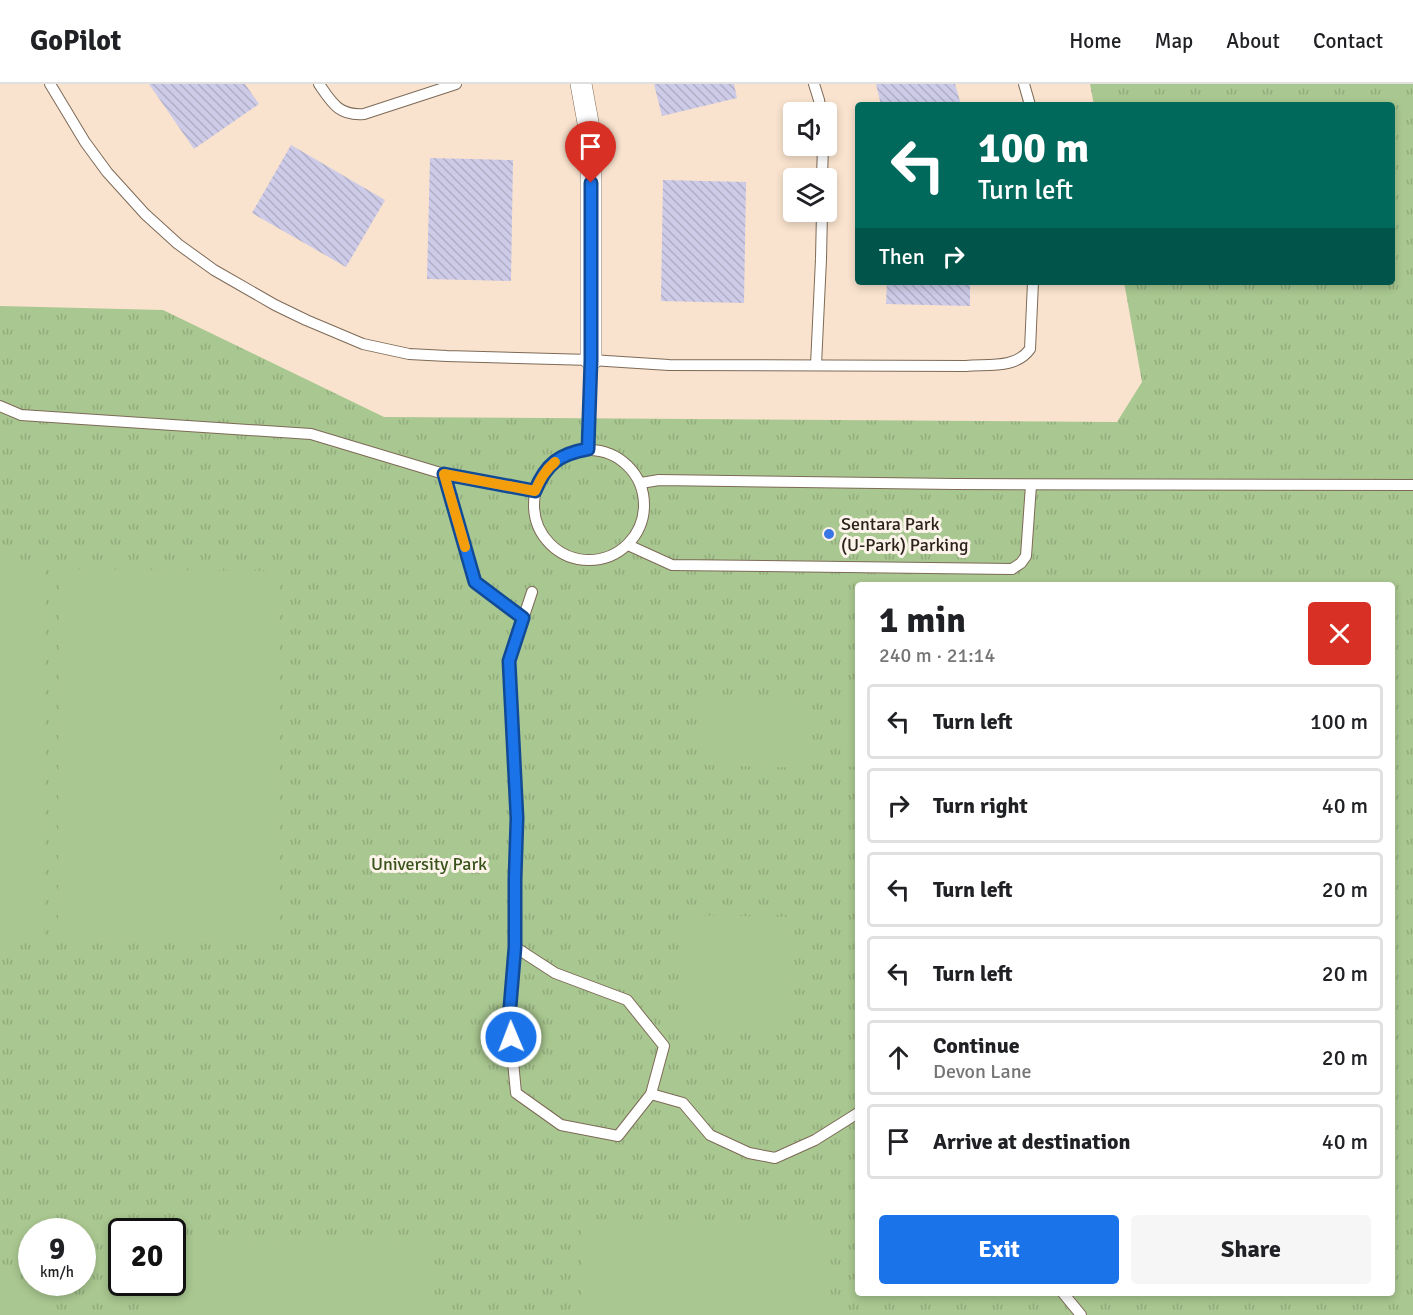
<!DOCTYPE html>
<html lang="en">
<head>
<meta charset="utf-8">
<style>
  body { margin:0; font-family:Signika,sans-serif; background:#f6f6f6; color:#202124; height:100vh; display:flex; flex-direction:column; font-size:22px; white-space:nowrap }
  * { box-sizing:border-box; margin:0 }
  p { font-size:20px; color:#757577 }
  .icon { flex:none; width:33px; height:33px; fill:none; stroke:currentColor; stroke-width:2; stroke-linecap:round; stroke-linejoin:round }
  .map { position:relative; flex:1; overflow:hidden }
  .panel { position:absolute; left:855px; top:498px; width:540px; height:714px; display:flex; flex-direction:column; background:#fff; border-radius:6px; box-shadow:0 3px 9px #0003 }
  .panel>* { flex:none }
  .hud { position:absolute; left:855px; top:18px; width:540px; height:183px; border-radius:6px; box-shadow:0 3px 9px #0003; background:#00695c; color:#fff; overflow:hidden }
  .buttons { position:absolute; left:783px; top:18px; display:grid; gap:12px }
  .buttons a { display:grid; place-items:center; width:54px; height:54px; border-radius:6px; background:#fff; box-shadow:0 3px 9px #0003; font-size:30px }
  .speed { position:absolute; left:18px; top:1134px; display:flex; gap:12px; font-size:30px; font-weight:700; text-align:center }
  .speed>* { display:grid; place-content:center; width:78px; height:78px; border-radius:50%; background:#fff; box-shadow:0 3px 9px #0003; line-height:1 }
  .speed small { font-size:15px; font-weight:400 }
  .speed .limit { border:3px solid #111; border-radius:9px; background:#fff; color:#111 }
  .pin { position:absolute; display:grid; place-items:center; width:51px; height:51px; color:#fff; margin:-62px -26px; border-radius:50% 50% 50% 0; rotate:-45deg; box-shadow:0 0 6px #0007 }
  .pin .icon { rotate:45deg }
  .me { position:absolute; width:66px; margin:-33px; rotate:359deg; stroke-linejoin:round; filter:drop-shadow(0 0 4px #0008) }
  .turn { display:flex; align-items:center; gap:21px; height:126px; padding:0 24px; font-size:27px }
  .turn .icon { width:78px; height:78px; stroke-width:2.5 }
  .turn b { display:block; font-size:42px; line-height:51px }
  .then { display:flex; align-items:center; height:57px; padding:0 24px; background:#0003; gap:12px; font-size:22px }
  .round { display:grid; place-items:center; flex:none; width:63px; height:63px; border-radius:6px; background:#f6f6f6 }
  .overview { display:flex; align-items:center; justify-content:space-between; height:102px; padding:0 24px }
  h1 { font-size:36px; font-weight:700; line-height:45px }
  .action { display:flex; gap:12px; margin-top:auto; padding:12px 24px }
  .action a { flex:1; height:69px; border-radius:6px; background:#1a73e8; color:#fff; font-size:24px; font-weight:700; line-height:69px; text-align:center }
  .action a+a { background:#f6f6f6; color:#202124 }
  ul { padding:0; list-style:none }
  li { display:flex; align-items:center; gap:18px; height:75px; margin:0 12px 9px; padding:0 12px; border:3px solid #e0e0e0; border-radius:6px }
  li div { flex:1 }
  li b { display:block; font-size:22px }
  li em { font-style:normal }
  header { display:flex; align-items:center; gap:36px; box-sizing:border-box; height:84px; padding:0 30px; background:#fff; border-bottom:2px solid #e0e0e0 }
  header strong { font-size:28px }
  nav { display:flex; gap:33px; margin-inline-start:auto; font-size:21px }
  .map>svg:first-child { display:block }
  .park { fill:url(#park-tufts); fill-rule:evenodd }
  .garden { fill:#a9c790 }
  .building { fill:url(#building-back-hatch) }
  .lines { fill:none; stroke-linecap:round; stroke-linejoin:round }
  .lane-casing { stroke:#7d6a57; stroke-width:12 }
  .street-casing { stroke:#7d6a57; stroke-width:22 }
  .lane { stroke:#fff; stroke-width:10 }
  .street { stroke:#fff; stroke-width:21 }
  .route-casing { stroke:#114b97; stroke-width:15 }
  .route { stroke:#1a73e8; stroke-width:10 }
  .slow { stroke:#f59e0b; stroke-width:10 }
  .poi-dot { fill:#3976e5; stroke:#fcf3ea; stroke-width:2 }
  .labels { text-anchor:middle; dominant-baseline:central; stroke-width:6; stroke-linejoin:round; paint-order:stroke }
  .poi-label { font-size:18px; fill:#2b231b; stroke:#fcf3ea; text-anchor:start }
  .park-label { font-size:18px; fill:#38531a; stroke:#fcf3ea }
</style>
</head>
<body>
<header>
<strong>GoPilot</strong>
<nav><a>Home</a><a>Map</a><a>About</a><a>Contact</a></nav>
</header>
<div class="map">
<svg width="1413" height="1231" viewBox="0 0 1413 1231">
  <defs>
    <pattern id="park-tufts" width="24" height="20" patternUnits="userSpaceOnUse" patternTransform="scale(1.5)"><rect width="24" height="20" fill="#a9c790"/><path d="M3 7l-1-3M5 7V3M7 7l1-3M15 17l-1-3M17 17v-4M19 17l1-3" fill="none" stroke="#92ab7c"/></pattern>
    <pattern id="building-back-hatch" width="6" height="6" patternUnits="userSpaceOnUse" patternTransform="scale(1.5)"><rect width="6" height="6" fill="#cdcbe7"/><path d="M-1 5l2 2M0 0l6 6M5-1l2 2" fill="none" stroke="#b0aec6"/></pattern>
  </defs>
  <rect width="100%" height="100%" fill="#f9e3ce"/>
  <path class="park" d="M1090,0H1413V1231H0V222L163,226L384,333L1117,338L1142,298L1124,198H1392V21H1094ZM858,501H1392V1209H858ZM32,1148H82V1198H32ZM122,1148H172V1198H122Z"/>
  <g class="garden">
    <path d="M0,483H45L44,856H0Z"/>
    <path d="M59,485L280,487L279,860L58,858Z"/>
    <path d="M704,617L808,620L806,684L703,681Z"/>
    <path d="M841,619H858V683L840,682Z"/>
    <path d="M680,831L790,833L789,945L678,943Z"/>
    <path d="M582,1135L829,1137V1231H582Z"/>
    <path d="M173,1156L430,1158L429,1231H157L158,1199L172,1198Z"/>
    <path d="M0,1204L47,1205V1231H0Z"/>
  </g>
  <g class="building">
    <path d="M149,0H245L259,20L194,65Z"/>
    <path d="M654,0H734L737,14L662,32Z"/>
    <path d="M876,0H955L961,21H881Z"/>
    <path d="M291,61L385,116L346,183L252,129Z"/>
    <path d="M430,74L513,76L511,197L427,195Z"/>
    <path d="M663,96L746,98L744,219L661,217Z"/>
    <path d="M887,198H970V222L886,220Z"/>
  </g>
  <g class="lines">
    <defs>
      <g id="lane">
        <path d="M50,0L85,58L107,88L145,130L178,160L214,186L275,221L306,236L363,260L409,270L447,272L591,276L669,281L966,282C988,280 1016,285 1030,265L1033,198"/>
        <path d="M319,0C332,19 339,32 364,30L456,0"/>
        <path d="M814,0L819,16L821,28"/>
        <path d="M1024,0L1030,21"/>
        <path d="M822,94L823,62"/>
        <path d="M816,281L821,175L822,128"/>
        <path d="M0,322L21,331L311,350L444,390L535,407"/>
        <path d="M588,365L591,276"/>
        <circle cx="589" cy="421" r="55"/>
        <path d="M444,390L475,498L523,534"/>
        <path d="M641,399L659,396L954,400L1413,401"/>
        <path d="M628,461L672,481L1012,485L1021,479L1026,472L1031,401"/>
        <path d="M515,863L555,889L627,916L664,962L651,1010L618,1052L561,1041L516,1009L509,935L515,863V795L517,734L509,577L532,508"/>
        <path d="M651,1010L683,1019L710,1051L749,1069L775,1074L815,1056L858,1029"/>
        <path d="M1063,1209L1081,1231"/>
      </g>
      <path id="street" d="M581,0L589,44L591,76V276"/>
    </defs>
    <use href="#lane" class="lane-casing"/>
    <use href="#street" class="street-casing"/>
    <use href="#lane" class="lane"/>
    <use href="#street" class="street"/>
  </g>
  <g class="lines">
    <defs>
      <path id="route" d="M511,953L509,935L515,863V795L517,734L509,577L523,534L475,498L444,390L535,407C546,380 559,370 588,365L591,276V99"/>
    </defs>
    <use href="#route" class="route-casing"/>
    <use href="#route" class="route"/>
    <path class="slow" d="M465,463L444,390L535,407C540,396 545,386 555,378"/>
  </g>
  <circle class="poi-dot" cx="829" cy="450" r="6"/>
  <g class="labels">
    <g class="poi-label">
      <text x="841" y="440">Sentara Park<tspan x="841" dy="21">(U-Park) Parking</tspan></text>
    </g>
    <g class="park-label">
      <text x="429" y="780">University Park</text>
    </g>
  </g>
</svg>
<div class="buttons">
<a><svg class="icon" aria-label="sound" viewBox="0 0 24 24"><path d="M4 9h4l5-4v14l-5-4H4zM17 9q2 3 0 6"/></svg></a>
<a><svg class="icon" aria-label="layers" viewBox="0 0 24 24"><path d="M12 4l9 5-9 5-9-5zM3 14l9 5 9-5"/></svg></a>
</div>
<div class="speed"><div>9<small>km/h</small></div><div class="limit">20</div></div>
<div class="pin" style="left:591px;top:99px;background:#d93025"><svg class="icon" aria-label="arrive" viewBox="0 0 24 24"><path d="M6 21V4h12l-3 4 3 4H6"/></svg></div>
<svg class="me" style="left:511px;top:953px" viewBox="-20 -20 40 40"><circle r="17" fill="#1a73e8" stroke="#fff" stroke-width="3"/><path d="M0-11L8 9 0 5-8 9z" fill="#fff"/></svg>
<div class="hud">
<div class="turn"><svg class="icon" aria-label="left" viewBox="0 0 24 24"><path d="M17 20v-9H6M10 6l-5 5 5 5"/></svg><div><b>100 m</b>Turn left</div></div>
<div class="then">Then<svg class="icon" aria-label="right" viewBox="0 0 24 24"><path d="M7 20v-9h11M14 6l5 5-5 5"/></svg></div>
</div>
<section class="panel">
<div class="overview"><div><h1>1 min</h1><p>240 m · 21:14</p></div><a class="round" style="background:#d93025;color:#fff"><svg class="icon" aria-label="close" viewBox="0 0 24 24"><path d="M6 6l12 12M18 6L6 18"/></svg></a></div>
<ul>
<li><svg class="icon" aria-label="left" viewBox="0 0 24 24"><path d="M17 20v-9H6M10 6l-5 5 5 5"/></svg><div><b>Turn left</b></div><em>100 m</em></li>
<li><svg class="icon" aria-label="right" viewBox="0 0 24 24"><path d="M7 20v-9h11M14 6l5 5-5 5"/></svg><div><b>Turn right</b></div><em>40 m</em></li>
<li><svg class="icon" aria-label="left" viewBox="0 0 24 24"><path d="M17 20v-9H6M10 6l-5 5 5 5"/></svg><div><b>Turn left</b></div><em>20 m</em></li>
<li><svg class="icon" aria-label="left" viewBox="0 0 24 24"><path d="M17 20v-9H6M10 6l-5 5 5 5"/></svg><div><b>Turn left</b></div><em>20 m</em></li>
<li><svg class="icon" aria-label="ahead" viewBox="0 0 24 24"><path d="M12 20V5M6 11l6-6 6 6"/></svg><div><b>Continue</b><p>Devon Lane</p></div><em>20 m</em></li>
<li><svg class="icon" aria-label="arrive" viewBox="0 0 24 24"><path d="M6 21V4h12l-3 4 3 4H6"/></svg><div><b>Arrive at destination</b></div><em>40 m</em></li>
</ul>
<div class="action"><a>Exit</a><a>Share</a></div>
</section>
</div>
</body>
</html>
